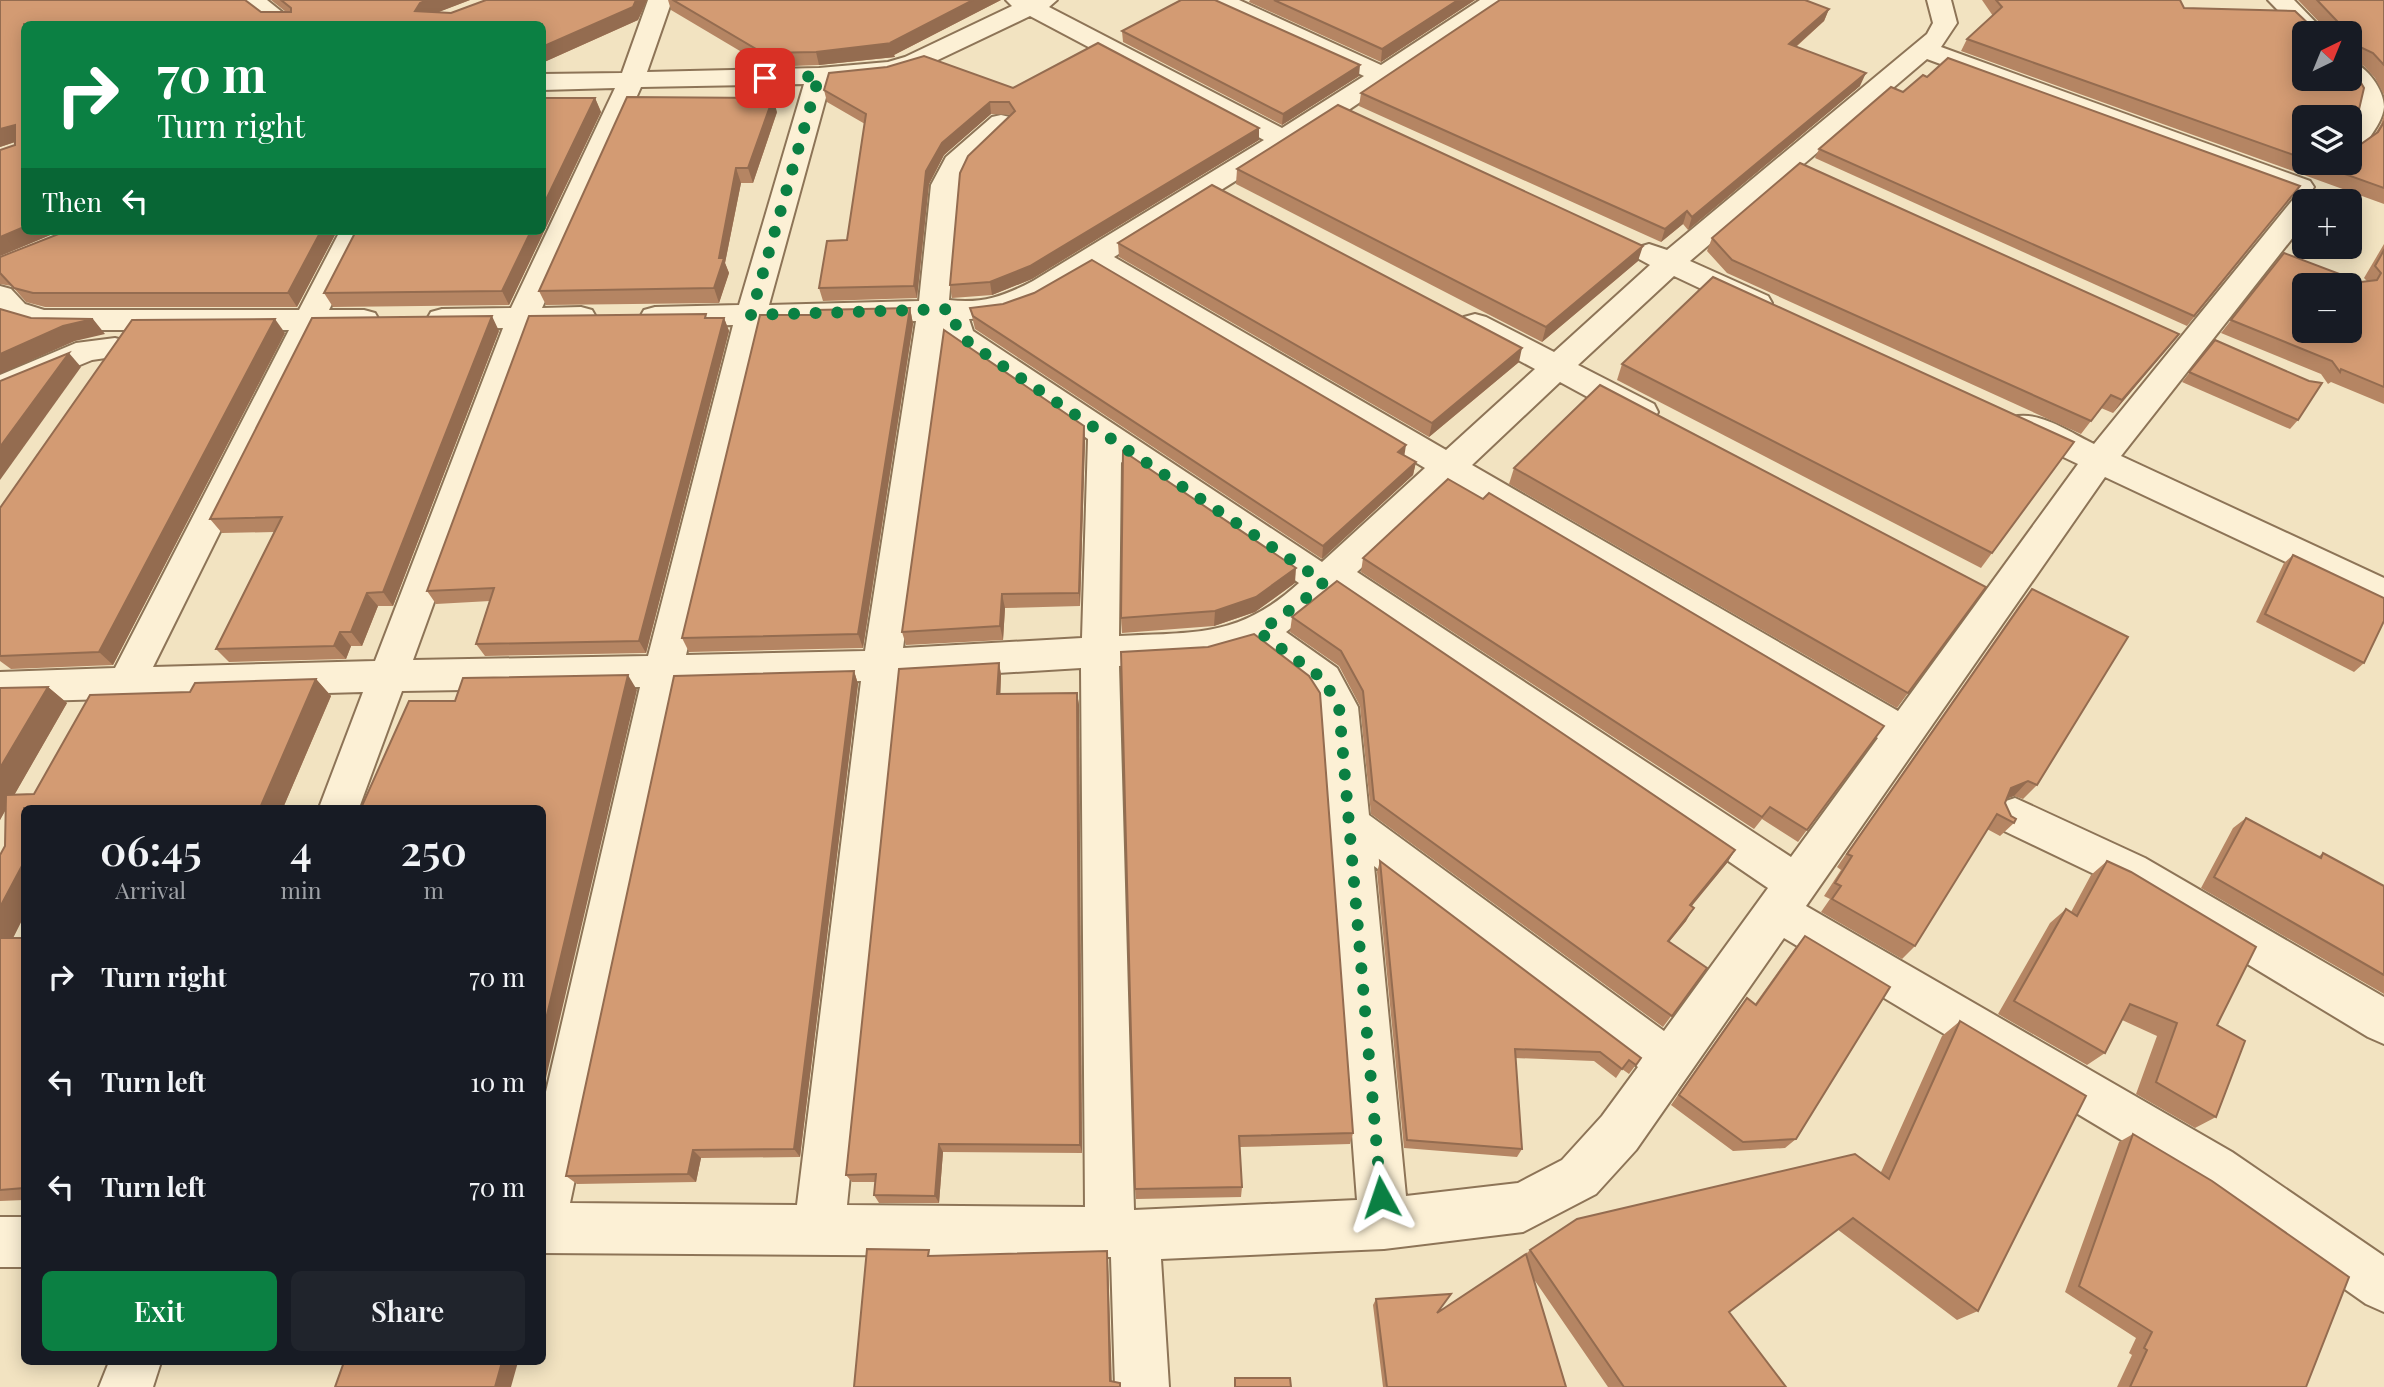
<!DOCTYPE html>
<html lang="en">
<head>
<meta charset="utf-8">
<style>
  body { margin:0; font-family:"Playfair Display",serif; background:#20242c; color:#f1f3f6; height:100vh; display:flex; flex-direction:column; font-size:26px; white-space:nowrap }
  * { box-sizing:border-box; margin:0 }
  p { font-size:23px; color:#9ea1a6 }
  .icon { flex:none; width:38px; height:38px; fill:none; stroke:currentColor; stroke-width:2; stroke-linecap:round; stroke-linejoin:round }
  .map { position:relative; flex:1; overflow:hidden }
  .sheet { position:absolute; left:21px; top:805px; width:525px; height:560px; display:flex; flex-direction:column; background:#171b24; border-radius:10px; box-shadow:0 4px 18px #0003 }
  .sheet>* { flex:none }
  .guide { position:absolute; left:21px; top:21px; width:525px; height:214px; border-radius:10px; box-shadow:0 4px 18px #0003; background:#0b8043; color:#fff; overflow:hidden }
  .needle { width:46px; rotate:43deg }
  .tools { position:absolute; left:2292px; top:21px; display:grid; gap:14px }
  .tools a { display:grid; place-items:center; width:70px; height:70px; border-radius:10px; background:#171b24; box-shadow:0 4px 18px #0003; font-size:35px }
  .pin { position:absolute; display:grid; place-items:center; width:60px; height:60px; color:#fff; margin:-30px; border-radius:14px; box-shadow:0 4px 10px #0006 }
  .me { position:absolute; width:77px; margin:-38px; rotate:355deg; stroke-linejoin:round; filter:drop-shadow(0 0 5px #0008) }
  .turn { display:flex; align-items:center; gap:24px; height:147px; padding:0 21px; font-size:32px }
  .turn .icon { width:91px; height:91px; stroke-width:2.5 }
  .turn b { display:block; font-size:49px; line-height:60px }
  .then { display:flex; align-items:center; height:66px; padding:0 21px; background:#0003; gap:14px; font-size:26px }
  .eta { display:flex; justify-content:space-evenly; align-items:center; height:119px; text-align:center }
  .eta b { font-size:42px; font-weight:600; line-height:49px }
  .button { display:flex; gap:14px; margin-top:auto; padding:14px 21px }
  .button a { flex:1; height:80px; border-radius:10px; background:#0b8043; color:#fff; font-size:28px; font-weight:600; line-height:80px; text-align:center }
  .button a+a { background:#20242c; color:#f1f3f6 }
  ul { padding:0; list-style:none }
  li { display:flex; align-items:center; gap:21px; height:105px; padding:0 21px }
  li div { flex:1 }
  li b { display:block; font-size:26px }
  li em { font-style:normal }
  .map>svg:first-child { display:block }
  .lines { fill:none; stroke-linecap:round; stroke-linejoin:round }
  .street-casing { stroke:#8d7457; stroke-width:4 }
  .street { fill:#fcf0d5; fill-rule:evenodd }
  .wall { fill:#b58563; fill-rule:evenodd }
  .shaded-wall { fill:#946c50 }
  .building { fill:#d39b73; stroke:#946c50; stroke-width:2; fill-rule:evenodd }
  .route { stroke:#0b8043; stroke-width:12; stroke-dasharray:0 21.6 }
</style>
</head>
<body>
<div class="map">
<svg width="2384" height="1387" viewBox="0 0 2384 1387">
  <rect width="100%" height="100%" fill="#f2e3c1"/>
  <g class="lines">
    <defs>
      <g id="street">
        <path d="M239,0H267L297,24H270Z"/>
        <path d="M648,0H672L647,72L819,68L888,62L905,57L1012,6L1006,0H1057L1049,7L1282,128L1364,76L1211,5L1207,0H1239L1381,65L1480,0H1508L1504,5L1344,113L1114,257L1446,450L1535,369L1464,331L1460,324L1464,317L1475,314L1486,317L1554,352L1650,265L1639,259L1634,253L1639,247L1649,244L1667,250L1927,34L1933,23L1927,0H1951L1957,23L1941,47L2310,181L2314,187L2310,193L2300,195L2290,193L1927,59L1690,261L1768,296L1772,303L1768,310L1757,313L1746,310L1674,276L1578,365L1654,404L1658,412L1654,420L1642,423L1630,420L1560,382L1472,465L1898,711L2078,464L2013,433L2009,425L2013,417C2039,410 2071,433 2094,444L2295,197L2305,195L2315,197L2318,201H2305V222L2121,456L2384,578V608L2105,477L1806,906L2232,1152L2384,1256V1312L2366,1304L2198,1186L1784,938L1636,1150L1596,1194L1523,1232L1384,1249L1161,1259L1169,1387H1115L1111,1257L542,1253V1109L640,687L402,691L359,808H319L363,692L0,702V672L115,668L289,330H43L3,318L0,314V286L11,289L25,304L44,310H299L340,231H368L329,310H364L375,313L379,320L375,327L364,330H320L153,667L375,661L503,328L442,329L431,326L427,319L431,312L442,309L511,308L615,88L542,90V74L622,73ZM1030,16L1264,140L1033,281C1004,296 983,304 949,300L959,185L968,167L1014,123L1010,117L1001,115L992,117L946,157L931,185L919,301L769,305L830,83L889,77L923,67ZM804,84L739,305L655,307L644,310L640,317L644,324L655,327L733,325L648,656L413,660L534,327H581L592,324L596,317L592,310L581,307L542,308L641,87ZM1093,270L1425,468L1322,562L973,331L969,319C1020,318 1051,297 1093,270ZM916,321L865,651L686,655L764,324ZM945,336L949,343L1088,439L1082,638L903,648ZM1121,462L1299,583C1239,638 1195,632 1119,636ZM1451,484L1878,738L1791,857L1357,572ZM1335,593L1768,888L1664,1031L1369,815L1358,707L1337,668L1286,632ZM1254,648L1309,690L1320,708L1357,1200L1134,1210L1119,666L1208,661ZM1081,668L1085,1207L847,1205L900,679ZM861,681L797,1205L570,1203L679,686ZM1374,866L1638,1067L1602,1116L1562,1160L1518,1183L1406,1196Z"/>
        <path d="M2268,0H2294L2326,33H2305V38Z"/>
        <path d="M2350,61C2367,66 2384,90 2384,107C2383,118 2376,128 2370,137C2364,146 2361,151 2350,154C2350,146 2349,138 2350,131C2353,107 2368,103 2345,79H2350Z"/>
        <path d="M115,338L126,341L131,348L126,355L92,360L0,398V375L76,343Z"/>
        <path d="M2015,798L2145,858L2384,997V1044L2368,1037L2115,884L2000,829L1994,816L2000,803Z"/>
        <rect x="0" y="1217" width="24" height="50"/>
        <path d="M109,1362H161L153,1387H99Z"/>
      </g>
    </defs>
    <use href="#street" class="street-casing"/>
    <use href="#street" class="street"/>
  </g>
  <g class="wall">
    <path d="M0,0H245L261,12H286L271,0H470L438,12L451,13L486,0H647L638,20L542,63V24H24V231H60L0,256V150L15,145V142L0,147Z"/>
    <path d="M668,0H1001L894,55L895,57L819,65L767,67L671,10Z"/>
    <path d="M1250,0H1475L1381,62L1249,2Z"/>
    <path d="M1982,0H2180L2184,8L2313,28L2316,23H2320L2298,0H2384V95L2375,78L2364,66L2357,62L2353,69L2357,118V142L2361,144L2375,134L2381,124L2384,115V204L1961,51L1967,39L1993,16ZM2305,117L2350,163H2305Z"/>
    <path d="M1829,9L1824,21L1796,47L1860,86L1688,230L1683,224L1661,242L1359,106L1361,93Z"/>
    <path d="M1122,31L1359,76L1282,125L1123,42Z"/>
    <path d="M1013,88L1259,140L1032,279L992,295L952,298L950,285L1011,115L991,114L944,155L929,184L917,298L823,301L819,288L847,240L865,124L827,102L824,90Z"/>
    <path d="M1903,92L2300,186L2187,326L1815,158L1819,149Z"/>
    <path d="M595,98L601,112L509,305L333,307L324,293Z"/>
    <path d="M777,112L753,183H741L725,263L729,273L719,303L546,305L539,291Z"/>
    <path d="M1237,169L1638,261L1542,342L1236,184Z"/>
    <path d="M337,231L297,307H45L26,302L12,286L0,284V257Z"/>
    <path d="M1712,238L2179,334L2113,413L2101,408L2081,434L1727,273L1707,251Z"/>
    <path d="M1118,243L1519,362L1429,437L1119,257Z"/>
    <path d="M2384,244V404L2331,382L2328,384L2321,374L2221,333L2284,253L2361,282L2367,281L2364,278Z"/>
    <path d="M910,308L913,324L863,648L689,652L682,638L814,315Z"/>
    <path d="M970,308L1404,455L1416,462L1413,475L1322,559L975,329Z"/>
    <path d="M707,318H724L729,331L646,653L485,656L476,644L490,601L436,604L427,591Z"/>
    <path d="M499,331L393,606H378L362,646H351L346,659L229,662L216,649L274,532L222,533L210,519Z"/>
    <path d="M285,333L113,665L11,669L0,661V508Z"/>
    <path d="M2215,340L2309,381L2298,420L2290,429L2182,382Z"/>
    <path d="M1622,364L2074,442L1981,568L1617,380Z"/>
    <path d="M1084,426L1085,440L1080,606L1005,608L1003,640L906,645L902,632Z"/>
    <path d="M1514,468L1986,587L1897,708L1509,484Z"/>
    <path d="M2293,555L2364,663L2354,672L2256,622L2284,563Z"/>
    <path d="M1363,558L1884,726L1798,842L1762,819L1754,829L1361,572Z"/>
    <path d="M1295,583L1255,612L1214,626L1122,633L1121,618Z"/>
    <path d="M2032,589L2037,785L2023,799L2014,796L2007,798L2005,803L2014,823L2000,836L1987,829L1915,946L1902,959L1821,912L1830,899L1824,896L1841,870L1837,867L2020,604Z"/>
    <path d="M1292,617L1735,850L1727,863L1691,906L1686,921L1669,942L1707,968L1663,1027L1371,814L1360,706L1339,666L1290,632Z"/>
    <path d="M1121,652L1353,1133L1350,1144L1240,1147L1242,1187L1241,1197L1136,1199L1135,1189Z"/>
    <path d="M999,663L1001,675L1000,694L1077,693L1079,705L1082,1153L943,1152L939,1203H879L874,1195L875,1182H852L846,1175Z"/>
    <path d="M854,671L858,684L800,1157L701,1158L696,1182L577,1184L566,1176Z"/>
    <path d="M316,679L331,696L283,808H24V916L13,938H24V1200L0,1201V855L5,846V810L0,820V688L48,687L67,703L14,795L34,794L90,695L190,692L195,683Z"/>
    <path d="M2246,818L2318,857L2323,853L2384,886V994L2201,888L2233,828Z"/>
    <path d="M1380,861L1641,1058L1629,1074L1622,1069L1616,1078L1594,1061L1515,1058L1522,1149L1517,1157L1404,1148L1377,872Z"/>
    <path d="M2107,861L2217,1025L2216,1117L2195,1128L2136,1094L2157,1036L2122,1020L2105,1053L2087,1065L1998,1014L2050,923L2066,909L2071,912L2091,875Z"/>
    <path d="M1805,936L1796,1139L1785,1148L1733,1151L1671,1105L1738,1009L1747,998L1755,1004L1795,948Z"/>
    <path d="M1960,1021L1978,1311L1957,1320L1837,1229L1729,1312L1786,1387H1608L1533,1278L1566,1387H1383L1373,1305L1376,1299L1438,1312L1526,1254L1530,1250L1881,1172L1942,1036Z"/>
    <path d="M2133,1134L2306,1387H2117L2132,1355L2129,1353L2136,1338L2065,1292L2119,1142Z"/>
  </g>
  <g class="shaded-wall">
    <path d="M427,0H470L426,17L415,11L420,3Z"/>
    <path d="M636,0H647L638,20L542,63V47Z"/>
    <path d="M973,0H1001L894,55L895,57L819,65L816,52L890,43Z"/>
    <path d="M1458,0H1475L1381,62L1382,49Z"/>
    <path d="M1829,9L1824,21L1784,57L1789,44Z"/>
    <path d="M1360,65L1359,76L1282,125L1283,114Z"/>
    <path d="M1866,73L1860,86L1688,230L1692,217Z"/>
    <path d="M595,98L601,112L509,305L502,291L531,231H542V208Z"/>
    <path d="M773,98L777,112L753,183L748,168Z"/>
    <path d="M990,102L991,114L944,155L929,184L917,298L914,286L926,171L942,143Z"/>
    <path d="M15,125L24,139L0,147V129Z"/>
    <path d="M1259,128V140L1032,279L992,295L990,282Z"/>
    <path d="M736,168L741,183L725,263L729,273L719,303L714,288Z"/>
    <path d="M1687,211L1683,224L1661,242L1665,229Z"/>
    <path d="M24,227V231H60L0,256V237Z"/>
    <path d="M321,231H337L297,307L288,293Z"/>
    <path d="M1643,246L1638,261L1542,342L1546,327Z"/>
    <path d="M910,308L913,324L863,648L858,634Z"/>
    <path d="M492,316L499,331L393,606L383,592Z"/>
    <path d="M724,318L729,331L646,653L639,641Z"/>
    <path d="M93,319L105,334L75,341L0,374V354L63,326Z"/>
    <path d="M275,319L285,333L113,665L99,652Z"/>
    <path d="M2179,334L2169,347L2113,413L2122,400Z"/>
    <path d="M1522,348L1519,362L1429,437L1432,423Z"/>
    <path d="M69,353L81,367L0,480V447Z"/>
    <path d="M1084,426L1085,440L1080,606L1079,593Z"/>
    <path d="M1406,445L1404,458L1398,452Z"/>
    <path d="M1416,462L1413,475L1322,559L1323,546Z"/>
    <path d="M1296,568L1295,583L1255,612L1214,626L1215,611Z"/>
    <path d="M367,593L378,606L362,646L351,632Z"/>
    <path d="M1002,594L1005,608L1003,640L1000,626Z"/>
    <path d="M340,632L351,646L346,659L334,646Z"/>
    <path d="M999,663L1001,675L1000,706L997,694Z"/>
    <path d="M854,671L858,684L800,1157L794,1149Z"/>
    <path d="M628,675L637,690L542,1095V1036Z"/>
    <path d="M316,679L331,696L283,808H260Z"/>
    <path d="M48,687L67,703L0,820V768Z"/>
    <path d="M1077,693L1079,705L1082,1153L1080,1145Z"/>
    <path d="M2028,781L2014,796L1998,802L2011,788Z"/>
    <path d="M1735,850L1727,863L1682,918L1690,905Z"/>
    <path d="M24,862V916L6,952L0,948V907Z"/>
    <path d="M1694,908L1686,921L1660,953L1668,941Z"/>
    <path d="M939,1144L943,1152L939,1203L935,1196Z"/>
    <path d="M693,1150L701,1158L696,1182L688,1174Z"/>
    <path d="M1107,1251L1108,1260L1112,1387L1110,1381Z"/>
    <path d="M502,1362H518L511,1387H495Z"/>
  </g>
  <g class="building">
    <path d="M0,0H245L261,12H291V8L281,0H427L420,3L415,11L451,13L486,0H636L633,7L542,47V24H24V227L0,237V150L15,145V125L0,129Z"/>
    <path d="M673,0H973L890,43H892L816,52L763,53Z"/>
    <path d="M1181,0H1215L1360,65L1283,114L1122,31Z"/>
    <path d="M1274,0H1458L1382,49Z"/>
    <path d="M1500,0H1805L1829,9L1789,44L1866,73L1692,217L1687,211L1665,229L1361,93Z"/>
    <path d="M1996,0H2180L2184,8L2295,11L2313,28L2316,23H2335L2337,21L2317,0H2384V65L2373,53L2358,46L2356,64L2351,66L2364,88L2357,118V142L2361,144L2378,132L2384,122V188L2314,163H2350V117H2305V159L1967,39L2002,7ZM2305,33H2350V79H2305Z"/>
    <path d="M1098,43L1259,128L1030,266L990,282L950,285L960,173L968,156L1015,111L1009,102H990L942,143L926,171L914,286L819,288L827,241L847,240L866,114L824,90L829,73L887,67L924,56L1013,88Z"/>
    <path d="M1948,58L2300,186L2194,316L1819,149L1891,87L1903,92L1923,75L1927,77Z"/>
    <path d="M627,97L773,98L748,168H736L719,258H724L714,288L539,291Z"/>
    <path d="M542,98H595L542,208Z"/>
    <path d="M1338,105L1643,246L1546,327L1237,169Z"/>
    <path d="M1800,163L2179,334L2122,400L2111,395L2091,421L1732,260L1712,238Z"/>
    <path d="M1212,185L1522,348L1432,423L1118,243Z"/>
    <path d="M66,231H321L288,293H33L14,288L0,273V257Z"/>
    <path d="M356,231H531L502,291L324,293Z"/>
    <path d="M2384,250V387L2341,369L2340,372L2332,361L2231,320L2284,253L2342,275H2355L2361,282L2377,280L2381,273L2375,266ZM2305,285H2350V331H2305Z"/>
    <path d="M1092,260L1406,445L1398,452L1416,462L1323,546L973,316L970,308L1003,304L1034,293Z"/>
    <path d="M1713,277L2074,442L1992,553L1622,364Z"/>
    <path d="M910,308L858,634L682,638L760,315H814L815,310Z"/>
    <path d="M0,309L31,318L93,319L63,326L0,354Z"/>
    <path d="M706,314L705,318H724L639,641L476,644L494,588L427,591L529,316Z"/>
    <path d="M492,316L383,592L367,593L351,632H340L334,646L216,649L282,517L210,519L312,318Z"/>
    <path d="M275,319L99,652L0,656V508L132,320Z"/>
    <path d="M944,330L1084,426L1079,593L1002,594L1000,626L902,632Z"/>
    <path d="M2215,340L2309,381L2322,383L2298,420L2189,372Z"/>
    <path d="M69,353L0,447V381Z"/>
    <path d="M1600,385L1986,587L1908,693L1514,468Z"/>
    <path d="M1123,451L1296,568L1256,597L1215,611L1121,618Z"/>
    <path d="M1448,479L1483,499L1489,493L1884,726L1807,830L1770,807L1762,817L1363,558Z"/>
    <path d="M2293,555L2384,598V621L2364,663L2265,614Z"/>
    <path d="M1337,581L1735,850L1690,905L1694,908L1668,941L1707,968L1672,1016L1374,800L1363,691L1341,651L1292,617Z"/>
    <path d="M2032,589L2128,637L2037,785L2028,781L2011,788L2005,803L2011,816L2016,819L2014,823L1997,814L1915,946L1832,899L1841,886L1835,883L1852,856L1847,854Z"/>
    <path d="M1254,634L1309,676L1320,693L1353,1133L1239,1136L1242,1187L1135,1189L1121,652L1208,647Z"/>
    <path d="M999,663L997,694L1077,693L1080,1145L939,1144L935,1196L874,1195L876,1174L846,1175L899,669Z"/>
    <path d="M854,671L794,1149L693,1150L688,1174L566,1176L674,676Z"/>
    <path d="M628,675L542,1036V808H361L409,701H455L463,678Z"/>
    <path d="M316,679L260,808H24V862L0,907V855L5,846L6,795L34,794L90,695L190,692L195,683Z"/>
    <path d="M48,687L0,768V688Z"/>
    <path d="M2246,818L2321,858L2323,853L2384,886V975L2214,877Z"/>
    <path d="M1380,861L1641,1058L1636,1065L1629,1060L1622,1069L1600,1052L1515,1049L1522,1149L1407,1140Z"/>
    <path d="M2107,861L2131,872L2256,947L2217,1025L2245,1041L2216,1117L2156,1082L2177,1023L2130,1004L2105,1053L2014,1001L2066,909L2077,916Z"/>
    <path d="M1805,936L1890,987L1796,1139L1743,1142L1679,1095L1747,998L1756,1005Z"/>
    <path d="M0,938H24V1188L0,1190Z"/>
    <path d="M1960,1021L2086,1096L1978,1311L1853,1218L1729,1312L1786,1387H1624L1530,1250L1577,1219L1855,1154L1889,1179Z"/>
    <path d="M2133,1134L2212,1181L2349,1277L2306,1387H2130L2147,1350L2144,1348L2152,1332L2079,1286Z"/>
    <path d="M867,1249L929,1250L928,1256L1107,1251L1110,1381L1120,1383V1387H854Z"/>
    <path d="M1526,1254L1566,1387H1387L1376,1299L1451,1294L1437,1313Z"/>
    <path d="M344,1362H502L495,1387H335Z"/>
    <path d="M1235,1378H1290L1291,1387H1235Z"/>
  </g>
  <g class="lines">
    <path class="route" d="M765,78L819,76L751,315L950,309L960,336L994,360L1324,582L1305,599L1259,632L1323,679L1339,707L1381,1197"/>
  </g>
</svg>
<div class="tools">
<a><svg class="needle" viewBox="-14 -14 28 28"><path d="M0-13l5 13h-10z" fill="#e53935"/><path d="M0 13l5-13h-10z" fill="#9ea1a6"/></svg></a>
<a><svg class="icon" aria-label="layers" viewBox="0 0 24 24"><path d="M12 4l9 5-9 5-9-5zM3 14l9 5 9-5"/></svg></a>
<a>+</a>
<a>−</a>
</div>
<div class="pin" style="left:765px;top:78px;background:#d93025"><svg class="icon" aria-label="arrive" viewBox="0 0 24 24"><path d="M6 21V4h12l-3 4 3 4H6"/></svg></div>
<svg class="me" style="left:1381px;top:1197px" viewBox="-20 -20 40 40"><path d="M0-17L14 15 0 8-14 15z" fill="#0b8043" stroke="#fff" stroke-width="4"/></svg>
<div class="guide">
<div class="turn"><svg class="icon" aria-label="right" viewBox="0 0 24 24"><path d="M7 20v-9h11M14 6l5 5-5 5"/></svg><div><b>70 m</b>Turn right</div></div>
<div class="then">Then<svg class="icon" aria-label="left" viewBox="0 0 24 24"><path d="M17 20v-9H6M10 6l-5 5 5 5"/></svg></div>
</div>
<section class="sheet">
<div class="eta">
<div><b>06:45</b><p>Arrival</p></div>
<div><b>4</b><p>min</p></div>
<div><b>250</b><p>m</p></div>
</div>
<ul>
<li><svg class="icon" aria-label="right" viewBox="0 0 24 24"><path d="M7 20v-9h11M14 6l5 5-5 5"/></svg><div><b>Turn right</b></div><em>70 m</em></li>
<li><svg class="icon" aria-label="left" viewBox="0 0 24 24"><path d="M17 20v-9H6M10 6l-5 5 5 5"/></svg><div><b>Turn left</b></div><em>10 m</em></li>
<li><svg class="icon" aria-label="left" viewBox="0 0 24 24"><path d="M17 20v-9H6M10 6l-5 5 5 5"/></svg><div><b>Turn left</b></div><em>70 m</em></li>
</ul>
<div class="button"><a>Exit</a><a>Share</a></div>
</section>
</div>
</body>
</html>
